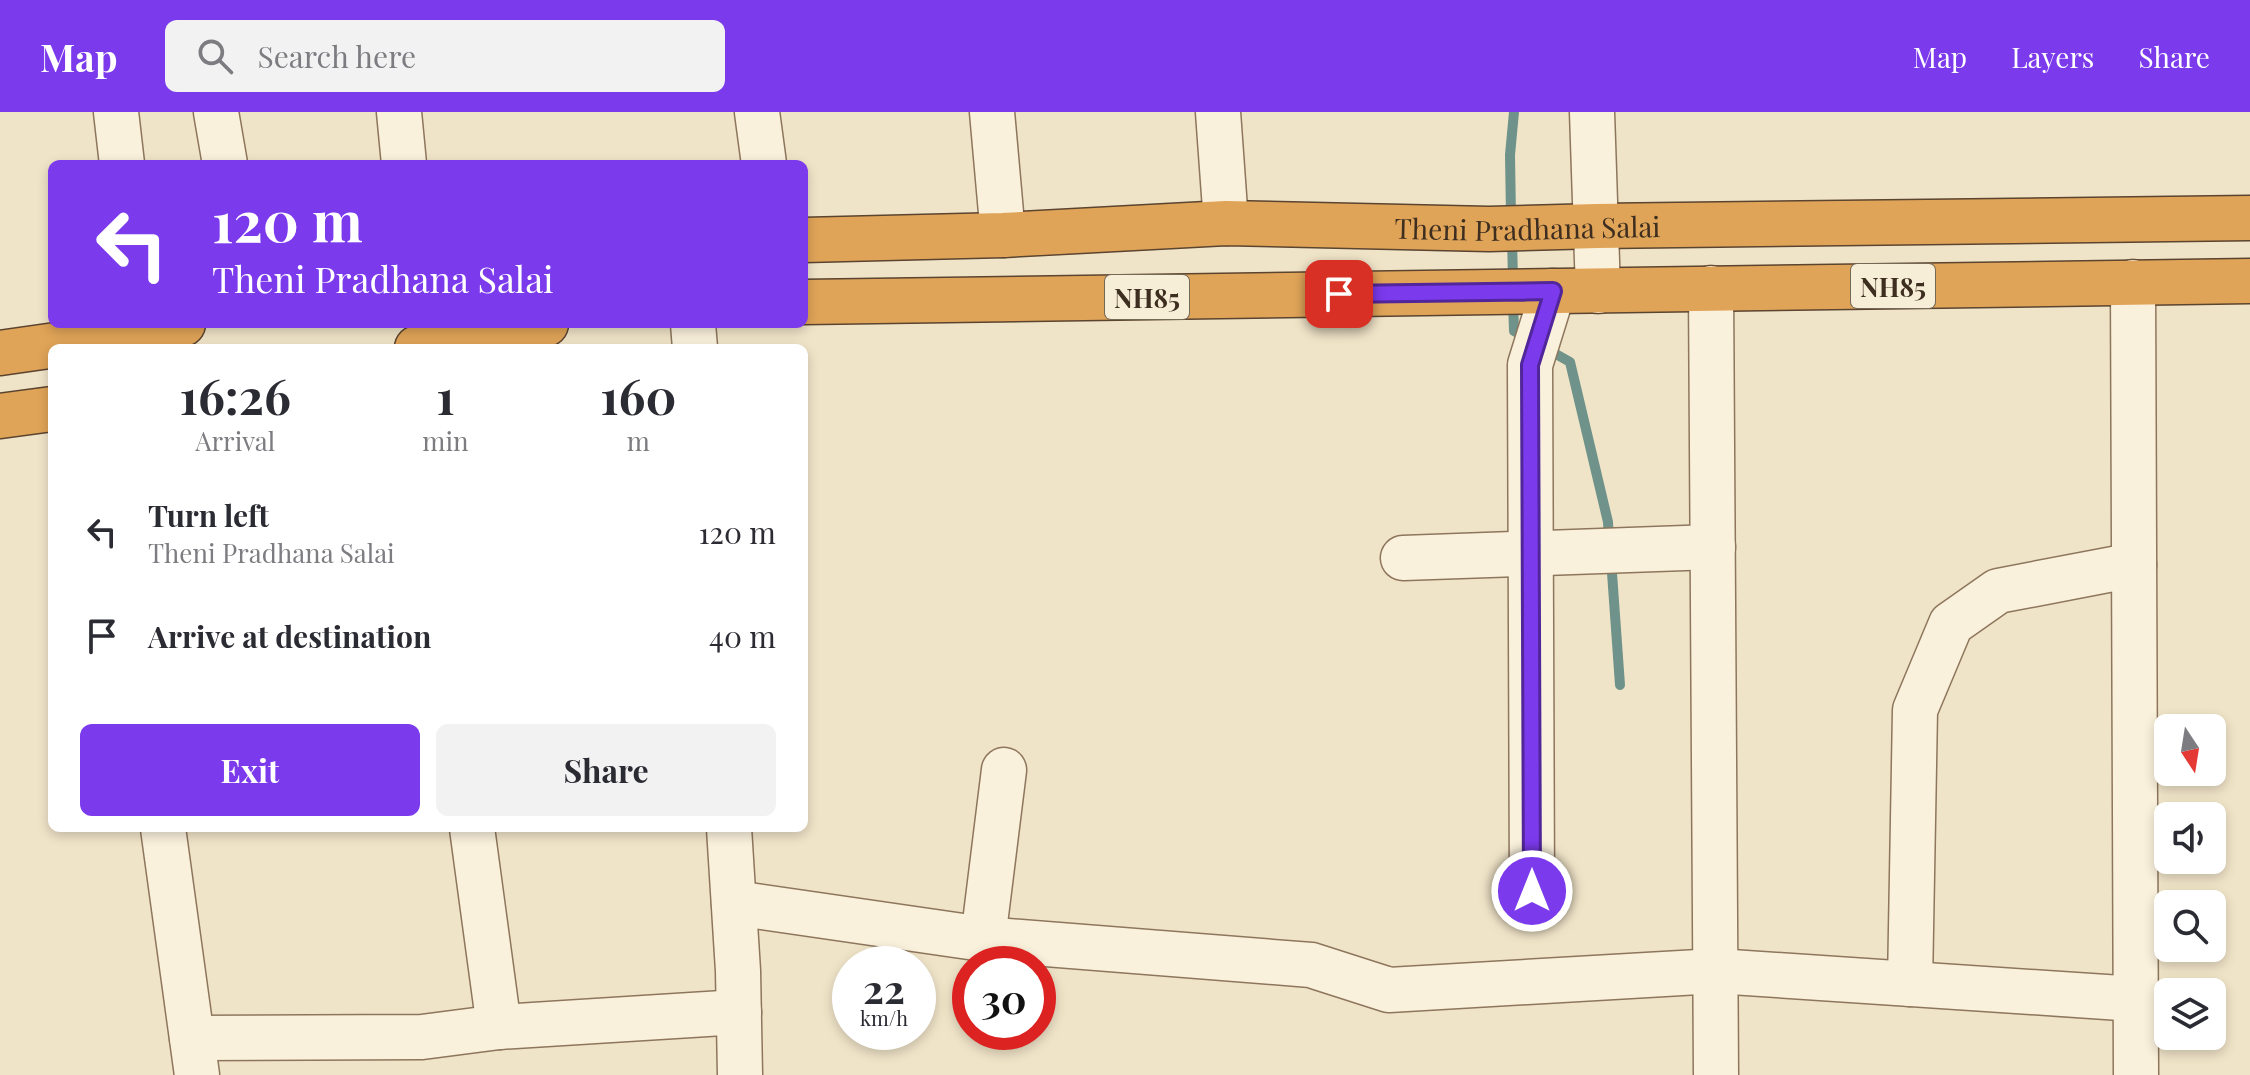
<!DOCTYPE html>
<html lang="en">
<head>
<meta charset="utf-8">
<style>
  body { margin:0; font-family:"Playfair Display",serif; background:#f2f2f3; color:#2b2b33; height:100vh; display:flex; flex-direction:column; font-size:30px; white-space:nowrap }
  * { box-sizing:border-box; margin:0 }
  p { font-size:26px; color:#7c7c81 }
  .icon { flex:none; width:44px; height:44px; fill:none; stroke:currentColor; stroke-width:2; stroke-linecap:round; stroke-linejoin:round }
  .map { position:relative; flex:1; overflow:hidden }
  .side { position:absolute; left:48px; top:232px; width:760px; height:488px; display:flex; flex-direction:column; background:#fff; border-radius:12px; box-shadow:0 4px 12px #0003 }
  .side>* { flex:none }
  .hud { position:absolute; left:48px; top:48px; width:760px; height:168px; border-radius:12px; box-shadow:0 4px 12px #0003; background:#7c3aed; color:#fff; overflow:hidden }
  .needle { width:52px; rotate:168deg }
  .controls { position:absolute; left:2154px; top:602px; display:grid; gap:16px }
  .controls a { display:grid; place-items:center; width:72px; height:72px; border-radius:12px; background:#fff; box-shadow:0 4px 12px #0003; font-size:40px }
  .speed { position:absolute; left:832px; top:834px; display:flex; gap:16px; font-size:40px; font-weight:700; text-align:center }
  .speed>* { display:grid; place-content:center; width:104px; height:104px; border-radius:50%; background:#fff; box-shadow:0 4px 12px #0003; line-height:1 }
  .speed small { font-size:20px; font-weight:400 }
  .speed .limit { border:12px solid #d22; background:#fff; color:#111 }
  .pin { position:absolute; display:grid; place-items:center; width:68px; height:68px; color:#fff; margin:-34px; border-radius:16px; box-shadow:0 4px 12px #0006 }
  .me { position:absolute; width:88px; margin:-44px; rotate:0deg; stroke-linejoin:round; filter:drop-shadow(0 0 6px #0008) }
  .turn { display:flex; align-items:center; gap:28px; height:168px; padding:0 32px; font-size:36px }
  .turn .icon { width:104px; height:104px; stroke-width:2.5 }
  .turn b { display:block; font-size:56px; line-height:68px }
  .eta { display:flex; justify-content:space-evenly; align-items:center; height:136px; text-align:center }
  .eta b { font-size:48px; font-weight:700; line-height:56px }
  .button { display:flex; gap:16px; margin-top:auto; padding:16px 32px }
  .button a { flex:1; height:92px; border-radius:12px; background:#7c3aed; color:#fff; font-size:32px; font-weight:700; line-height:92px; text-align:center }
  .button a+a { background:#f2f2f3; color:#2b2b33 }
  ul { padding:0; list-style:none }
  li { display:flex; align-items:center; gap:24px; height:104px; padding:0 32px }
  li div { flex:1 }
  li b { display:block; font-size:30px }
  li em { font-style:normal }
  header { display:flex; align-items:center; gap:48px; box-sizing:border-box; height:112px; padding:0 40px; background:#7c3aed; color:#fff }
  header strong { font-size:38px }
  nav { display:flex; gap:44px; margin-inline-start:auto; font-size:28px }
  .search { width:560px; height:72px; background:#f2f2f3; display:flex; align-items:center; gap:20px; box-sizing:border-box; padding:0 28px; border-radius:12px; color:#7c7c81; font-size:30px }
  .map>svg:first-child { display:block }
  .lines { fill:none; stroke-linecap:round; stroke-linejoin:round }
  .stream { stroke:#6f938a; stroke-width:10 }
  .minor-casing { stroke:#8d765c; stroke-width:47 }
  .highway-casing { stroke:#5b4430; stroke-width:47 }
  .minor { stroke:#faf1dc; stroke-width:44 }
  .highway { stroke:#e0a458; stroke-width:44 }
  .route-casing { stroke:#51269a; stroke-width:20 }
  .route { stroke:#7c3aed; stroke-width:14 }
  .labels { text-anchor:middle; dominant-baseline:central; stroke-width:6; stroke-linejoin:round; paint-order:stroke }
  .shield { fill:#f7eed8; stroke:#756857; stroke-width:2 }
  .shield-label { font-size:26px; font-weight:bold; fill:#3d2e20 }
  .street-label { font-size:28px; fill:#3d2e20; stroke:#f7eed8 }
</style>
</head>
<body>
<header>
<strong>Map</strong>
<div class="search"><svg class="icon" aria-label="search" viewBox="0 0 24 24"><circle cx="10" cy="10" r="6"/><path d="M15 15l6 6"/></svg>Search here</div>
<nav><a>Map</a><a>Layers</a><a>Share</a></nav>
</header>
<div class="map">
<svg width="2250" height="963" viewBox="0 0 2250 963">
  <rect width="100%" height="100%" fill="#f0e4c8"/>
  <g class="lines">
    <g class="stream">
      <path d="M1511,105L1510,43L1514,0"/>
      <path d="M1512,125L1513,169"/>
      <path d="M1513,189L1514,219L1526,226"/>
      <path d="M1547,237L1570,250L1608,410L1609,428"/>
      <path d="M1611,447L1620,573"/>
    </g>
    <defs>
      <g id="minor">
        <path d="M116,0L122,52"/>
        <path d="M216,0L225,52"/>
        <path d="M399,0L404,52"/>
        <path d="M757,0L764,52"/>
        <path d="M992,0L1003,123"/>
        <path d="M1218,0L1226,111"/>
        <path d="M1592,0L1598,179"/>
        <path d="M2133,170L2136,963"/>
        <path d="M1711,176L1716,963"/>
        <path d="M693,212L695,236"/>
        <path d="M1403,446L1713,435"/>
        <path d="M163,716L197,963"/>
        <path d="M472,716L499,915"/>
        <path d="M729,716L738,859L740,963"/>
        <path d="M1532,779L1530,253L1553,179"/>
        <path d="M734,791L983,827L1311,853L1389,878L1716,859L2136,887"/>
        <path d="M983,827L1004,658"/>
        <path d="M1910,872L1915,598L1951,512L1998,479L2134,453"/>
        <path d="M192,926L422,925L499,915L739,900"/>
      </g>
      <g id="highway">
        <path id="s1" d="M804,128L1003,123L1226,111L1489,117L1597,114L2250,106"/>
        <path d="M804,190L2250,169"/>
        <path d="M417,236L546,212"/>
        <path d="M0,241L147,220L183,212"/>
        <path d="M0,304L52,297"/>
      </g>
    </defs>
    <use href="#minor" class="minor-casing"/>
    <use href="#highway" class="highway-casing"/>
    <use href="#minor" class="minor"/>
    <use href="#highway" class="highway"/>
  </g>
  <g class="lines">
    <defs>
      <path id="route" d="M1339,182L1553,179L1530,253L1532,779"/>
    </defs>
    <use href="#route" class="route-casing"/>
    <use href="#route" class="route"/>
  </g>
  <g class="labels">
    <g class="shield">
      <rect x="1851" y="152" width="84" height="44" rx="6"/>
      <rect x="1105" y="163" width="84" height="44" rx="6"/>
    </g>
    <g class="shield-label">
      <text x="1893" y="174">NH85</text>
      <text x="1147" y="185">NH85</text>
    </g>
    <g class="street-label">
      <text stroke="none"><textPath href="#s1" startOffset="724">Theni Pradhana Salai</textPath></text>
    </g>
  </g>
</svg>
<div class="controls">
<a><svg class="needle" viewBox="-14 -14 28 28"><path d="M0-13l5 13h-10z" fill="#e53935"/><path d="M0 13l5-13h-10z" fill="#7c7c81"/></svg></a>
<a><svg class="icon" aria-label="sound" viewBox="0 0 24 24"><path d="M4 9h4l5-4v14l-5-4H4zM17 9q2 3 0 6"/></svg></a>
<a><svg class="icon" aria-label="search" viewBox="0 0 24 24"><circle cx="10" cy="10" r="6"/><path d="M15 15l6 6"/></svg></a>
<a><svg class="icon" aria-label="layers" viewBox="0 0 24 24"><path d="M12 4l9 5-9 5-9-5zM3 14l9 5 9-5"/></svg></a>
</div>
<div class="speed"><div>22<small>km/h</small></div><div class="limit">30</div></div>
<div class="pin" style="left:1339px;top:182px;background:#d93025"><svg class="icon" aria-label="arrive" viewBox="0 0 24 24"><path d="M6 21V4h12l-3 4 3 4H6"/></svg></div>
<svg class="me" style="left:1532px;top:779px" viewBox="-20 -20 40 40"><circle r="17" fill="#7c3aed" stroke="#fff" stroke-width="3"/><path d="M0-11L8 9 0 5-8 9z" fill="#fff"/></svg>
<div class="hud">
<div class="turn"><svg class="icon" aria-label="left" viewBox="0 0 24 24"><path d="M17 20v-9H6M10 6l-5 5 5 5"/></svg><div><b>120 m</b>Theni Pradhana Salai</div></div>
</div>
<section class="side">
<div class="eta">
<div><b>16:26</b><p>Arrival</p></div>
<div><b>1</b><p>min</p></div>
<div><b>160</b><p>m</p></div>
</div>
<ul>
<li><svg class="icon" aria-label="left" viewBox="0 0 24 24"><path d="M17 20v-9H6M10 6l-5 5 5 5"/></svg><div><b>Turn left</b><p>Theni Pradhana Salai</p></div><em>120 m</em></li>
<li><svg class="icon" aria-label="arrive" viewBox="0 0 24 24"><path d="M6 21V4h12l-3 4 3 4H6"/></svg><div><b>Arrive at destination</b></div><em>40 m</em></li>
</ul>
<div class="button"><a>Exit</a><a>Share</a></div>
</section>
</div>
</body>
</html>
